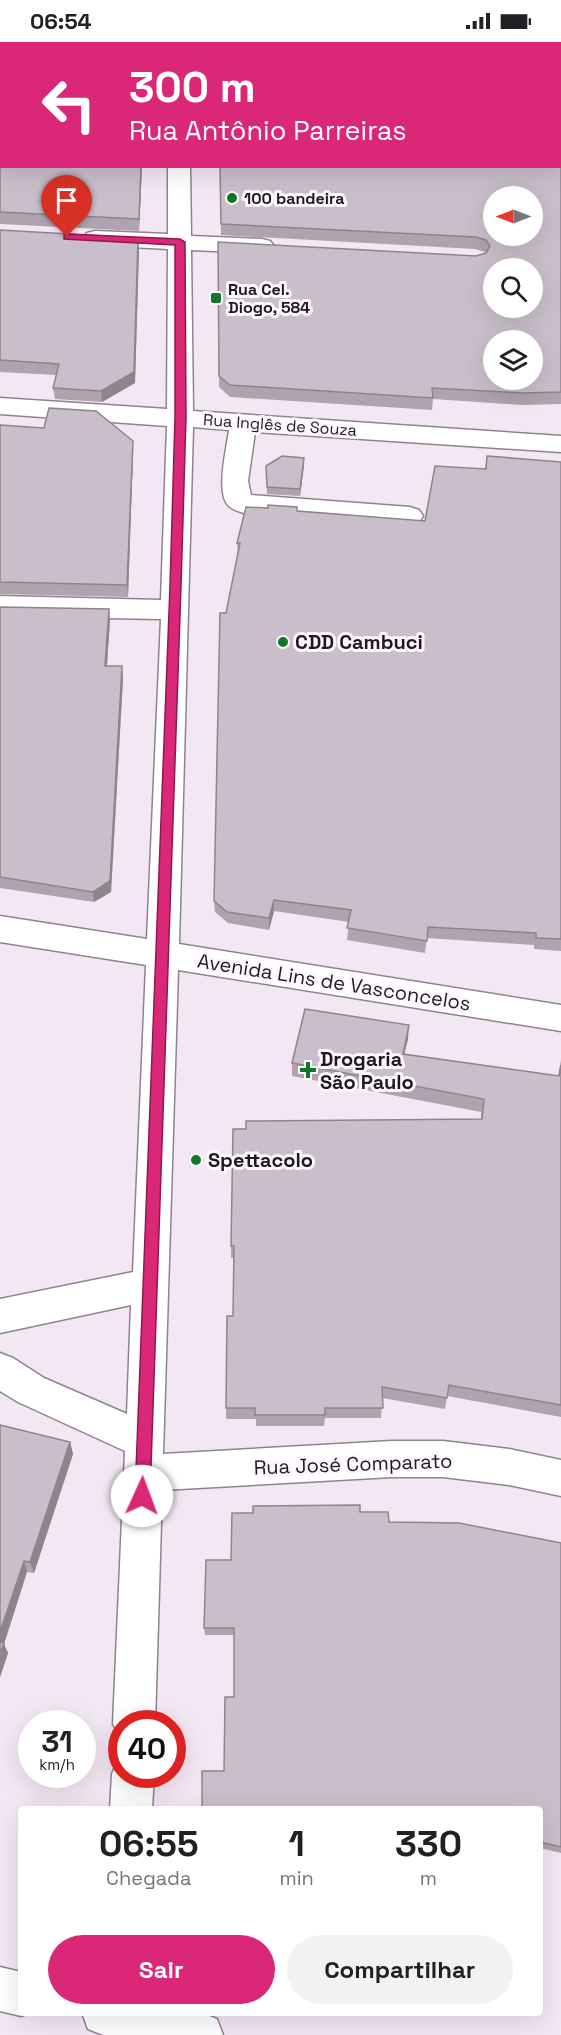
<!DOCTYPE html>
<html lang="pt">
<head>
<meta charset="utf-8">
<style>
  body { margin:0; font-family:"Space Grotesk",sans-serif; background:#f2f2f2; color:#202124; height:100vh; display:flex; flex-direction:column; font-size:22px; white-space:nowrap }
  * { box-sizing:border-box; margin:0 }
  p { font-size:20px; color:#757577 }
  .icon { flex:none; width:33px; height:33px; fill:none; stroke:currentColor; stroke-width:2; stroke-linecap:round; stroke-linejoin:round }
  .map { position:relative; flex:1; overflow:hidden }
  .sheet { position:absolute; left:18px; top:1764px; width:525px; height:210px; display:flex; flex-direction:column; background:#fff; border-radius:6px; box-shadow:0 6px 24px #0002 }
  .sheet>* { flex:none }
  .guide { position:absolute; left:0px; top:0px; width:561px; height:126px; box-shadow:0 6px 24px #0002; background:#db2777; color:#fff; overflow:hidden }
  .needle { width:39px; rotate:270deg }
  .fabs { position:absolute; left:483px; top:144px; display:grid; gap:12px }
  .fabs a { display:grid; place-items:center; width:60px; height:60px; border-radius:50%; background:#fff; box-shadow:0 6px 24px #0002; font-size:30px }
  .speed { position:absolute; left:18px; top:1668px; display:flex; gap:12px; font-size:30px; font-weight:700; text-align:center }
  .speed>* { display:grid; place-content:center; width:78px; height:78px; border-radius:50%; background:#fff; box-shadow:0 6px 24px #0002; line-height:1 }
  .speed small { font-size:15px; font-weight:400 }
  .speed .limit { border:9px solid #d22; background:#fff; color:#111 }
  .pin { position:absolute; display:grid; place-items:center; width:51px; height:51px; color:#fff; margin:-62px -26px; border-radius:50% 50% 50% 0; rotate:-45deg; box-shadow:0 0 6px #0007 }
  .pin .icon { rotate:45deg }
  .me { position:absolute; width:66px; margin:-33px; rotate:2deg; stroke-linejoin:round; filter:drop-shadow(0 0 4px #0008) }
  .turn { display:flex; align-items:center; gap:21px; height:126px; padding:0 30px; font-size:27px }
  .turn .icon { width:78px; height:78px; stroke-width:2.5 }
  .turn b { display:block; font-size:42px; line-height:51px }
  .eta { display:flex; justify-content:space-evenly; align-items:center; height:102px; text-align:center }
  .eta b { font-size:36px; font-weight:700; line-height:42px }
  .action { display:flex; gap:12px; margin-top:auto; padding:12px 30px }
  .action a { flex:1; height:69px; border-radius:36px; background:#db2777; color:#fff; font-size:24px; font-weight:700; line-height:69px; text-align:center }
  .action a+a { background:#f2f2f2; color:#202124 }
  .status { display:flex; justify-content:space-between; align-items:center; height:42px; padding:0 30px; background:#fff; direction:ltr }
  .status svg { height:16px; fill:currentColor }
  .map>svg:first-child { display:block }
  .lines { fill:none; stroke-linecap:round; stroke-linejoin:round }
  .minor-casing { stroke:#8e838e; stroke-width:3 }
  .minor { fill:#fff; fill-rule:evenodd }
  .wall { fill:#aea3ae }
  .shaded-wall { fill:#8d858d }
  .building { fill:#cabeca; stroke:#8d858d; stroke-width:1.5; fill-rule:evenodd }
  .route { fill:#db2777; stroke:#8e194d; stroke-width:1.5 }
  .poi-dot { fill:#127628; stroke:#fef6fe; stroke-width:2 }
  .labels { text-anchor:middle; dominant-baseline:central; stroke-width:6; stroke-linejoin:round; paint-order:stroke }
  .far-poi-label { font-size:16px; font-weight:bold; fill:#1f1a1f; stroke:#fef6fe; text-anchor:start }
  .far-street-label { font-size:16px; fill:#1f1a1f; stroke:#fef6fe }
  .poi-label { font-size:20px; font-weight:bold; fill:#1f1a1f; stroke:#fef6fe; text-anchor:start }
  .street-label { font-size:20px; fill:#1f1a1f; stroke:#fef6fe }
</style>
</head>
<body>
<div class="status"><b>06:54</b><svg viewBox="0 0 49 12"><path d="M0 12V9h3v3zM5 12V6h3v6zM10 12V3h3v9zM15 12V0h3v12zM26 1h20v11H26zM47 4h2v5h-2z"/></svg></div>
<div class="map">
<svg width="561" height="1993" viewBox="0 0 561 1993">
  <rect width="100%" height="100%" fill="#f3e7f3"/>
  <g class="lines">
    <defs>
      <g id="minor">
        <rect x="169" y="0" width="22" height="2"/>
        <path d="M168,124H190L191,194L262,197L270,199L274,204L270,209L262,211L191,208L193,369L561,394V410L255,390L248,439L251,453L410,465L419,468L423,474L419,480L410,483L247,472C241,470 234,469 229,464C215,452 227,405 229,388L193,385L179,902L561,963V989L178,928L163,1412L392,1399H443L509,1407L561,1418V1454L509,1443L443,1435H392L162,1448L155,1682H122V1697L113,1682L125,1409L18,1360L0,1349V1311L13,1316L44,1336L127,1372L131,1263L0,1291V1257L133,1230L146,923L0,900V874L147,897L161,577L0,574V554L161,558L167,384L0,372V356L167,367L168,207L95,203L87,201L83,196L87,191L95,189L168,192Z"/>
        <path d="M122,1716V1732H154L152,1767H110L112,1732L118,1717Z"/>
        <path d="M0,1925L21,1930V1971H29L21,1974L0,1969Z"/>
        <path d="M82,1971H202L217,1977L223,1993H103L88,1987Z"/>
      </g>
    </defs>
    <use href="#minor" class="minor-casing"/>
    <use href="#minor" class="minor"/>
  </g>
  <g class="wall">
    <path d="M252,0H561V79L560,80V85H561V362L523,363L433,357L432,368L230,355L219,345L218,200L476,214L486,211L485,210L475,207L221,193L220,124H560V2H252Z"/>
    <path d="M0,52L2,124H142L139,189L0,182Z"/>
    <path d="M0,188L139,208L135,341L102,360L55,357L53,346L56,333L0,330Z"/>
    <path d="M0,383L133,411L128,555L0,552Z"/>
    <path d="M487,414L561,420V909L534,907V903L427,896L425,911L347,898L349,880L274,869L269,888L228,881L215,870L214,859L226,571L238,513L237,501L268,466L425,479L485,427Z"/>
    <path d="M304,423L300,454L267,452L266,424Z"/>
    <path d="M0,565L110,578L107,624L123,636L111,850L94,860L0,846Z"/>
    <path d="M408,997L404,1012L558,1034L561,1018V1375L447,1354L445,1367L382,1356L381,1376H325L324,1384H256V1377H226V1366L233,1274L234,1216H231V1204L246,1087L481,1077V1070L292,1034V1021Z"/>
    <path d="M0,1383L70,1400L73,1412L34,1531L27,1530L4,1602L8,1611L0,1635Z"/>
    <path d="M360,1470L389,1480L561,1501V1811L540,1806V1767L224,1729L234,1655V1593H205L204,1586L231,1518Z"/>
  </g>
  <g class="shaded-wall">
    <path d="M0,35L2,43V47L0,48Z"/>
    <path d="M141,124H142L139,189V177Z"/>
    <path d="M138,196L139,208L135,341L102,360L101,349Z"/>
    <path d="M133,399V411L128,555L127,543Z"/>
    <path d="M304,416V423L300,454V447Z"/>
    <path d="M109,567L110,578L106,636L105,624Z"/>
    <path d="M122,624L123,636L111,850L94,860L93,850Z"/>
    <path d="M274,858V869L269,888V876Z"/>
    <path d="M409,983L408,997L401,1026L403,1012Z"/>
    <path d="M70,1400L73,1412L34,1531L30,1520Z"/>
    <path d="M24,1519L27,1530L4,1602L8,1611L0,1635V1590Z"/>
  </g>
  <g class="building">
    <path d="M0,0H146V2H2V36L0,35Z"/>
    <path d="M252,0H561V68L560,69V2H252Z"/>
    <path d="M0,52H2V124H141L139,177L0,170Z"/>
    <path d="M560,76V85H561V350L524,351L432,346L433,356L230,343L219,334L218,200L476,214L486,211L490,204L486,198L476,195L221,182L220,124H560ZM494,154H532V194H494ZM494,226H532V266H494ZM494,298H532V338H494Z"/>
    <path d="M0,188L138,196L134,330L101,349L53,346L59,322L0,318Z"/>
    <path d="M49,366L96,369L133,399L127,543L0,540V383L44,386Z"/>
    <path d="M282,414L304,416L300,447L267,445L266,424Z"/>
    <path d="M487,414L561,420V897L536,896V891L428,885L427,899L347,886L351,868L274,858L269,876L227,870L214,859L220,571H226L240,501H237L246,465L268,466V463L297,465V469L425,479L435,424L486,427Z"/>
    <path d="M0,565L109,567L105,624H122L110,839L93,850L0,835Z"/>
    <path d="M305,967L409,983L403,1012L559,1034L561,1023V1363L449,1343L447,1356L382,1345L383,1366H325V1373H255V1366H226L227,1274H233L234,1204H231L233,1087H246V1079L482,1077L484,1057L292,1021Z"/>
    <path d="M0,1383L70,1400L30,1520L24,1519L0,1590Z"/>
    <path d="M360,1463V1470H388L389,1480L459,1481L561,1501V1805L540,1800V1767H202V1729H224L225,1655H234V1586H204L206,1518H231L232,1471H253V1464Z"/>
    <path d="M0,1600L4,1601L0,1612Z"/>
  </g>
  <path class="route" d="M67,192L180,197L185,200L186,376L181,544L150,1454L148,1459L142,1461L137,1459L135,1454L170,544L175,376V203L64,197V193Z"/>
  <g class="poi-dot">
    <circle cx="232" cy="156" r="6"/>
    <rect x="210" y="250" width="12" height="12" rx="3"/>
    <circle cx="283" cy="600" r="6"/>
    <path d="M305 1019h6v6h6v6h-6v6h-6v-6h-6v-6h6z"/>
    <circle cx="196" cy="1118" r="6"/>
  </g>
  <g class="labels">
    <g class="far-poi-label">
      <text x="244" y="156">100 bandeira</text>
      <text x="228" y="247">Rua Cel.<tspan x="228" dy="18">Diogo, 584</tspan></text>
    </g>
    <g class="far-street-label">
      <text transform="translate(280 383) rotate(4)">Rua Inglês de Souza</text>
    </g>
    <g class="poi-label">
      <text x="295" y="600">CDD Cambuci</text>
      <text x="320" y="1017">Drogaria<tspan x="320" dy="23">São Paulo</tspan></text>
      <text x="208" y="1118">Spettacolo</text>
    </g>
    <g class="street-label">
      <text transform="translate(334 940) rotate(9)">Avenida Lins de Vasconcelos</text>
      <text transform="translate(353 1422) rotate(-2)">Rua José Comparato</text>
    </g>
  </g>
</svg>
<div class="fabs">
<a><svg class="needle" viewBox="-14 -14 28 28"><path d="M0-13l5 13h-10z" fill="#e53935"/><path d="M0 13l5-13h-10z" fill="#757577"/></svg></a>
<a><svg class="icon" aria-label="search" viewBox="0 0 24 24"><circle cx="10" cy="10" r="6"/><path d="M15 15l6 6"/></svg></a>
<a><svg class="icon" aria-label="layers" viewBox="0 0 24 24"><path d="M12 4l9 5-9 5-9-5zM3 14l9 5 9-5"/></svg></a>
</div>
<div class="speed"><div>31<small>km/h</small></div><div class="limit">40</div></div>
<div class="pin" style="left:67px;top:195px;background:#d93025"><svg class="icon" aria-label="arrive" viewBox="0 0 24 24"><path d="M6 21V4h12l-3 4 3 4H6"/></svg></div>
<svg class="me" style="left:142px;top:1454px" viewBox="-20 -20 40 40"><circle r="19" fill="#fff"/><path d="M0-13L10 11 0 6-10 11z" fill="#db2777"/></svg>
<div class="guide">
<div class="turn"><svg class="icon" aria-label="left" viewBox="0 0 24 24"><path d="M17 20v-9H6M10 6l-5 5 5 5"/></svg><div><b>300 m</b>Rua Antônio Parreiras</div></div>
</div>
<section class="sheet">
<div class="eta">
<div><b>06:55</b><p>Chegada</p></div>
<div><b>1</b><p>min</p></div>
<div><b>330</b><p>m</p></div>
</div>
<div class="action"><a>Sair</a><a>Compartilhar</a></div>
</section>
</div>
</body>
</html>
